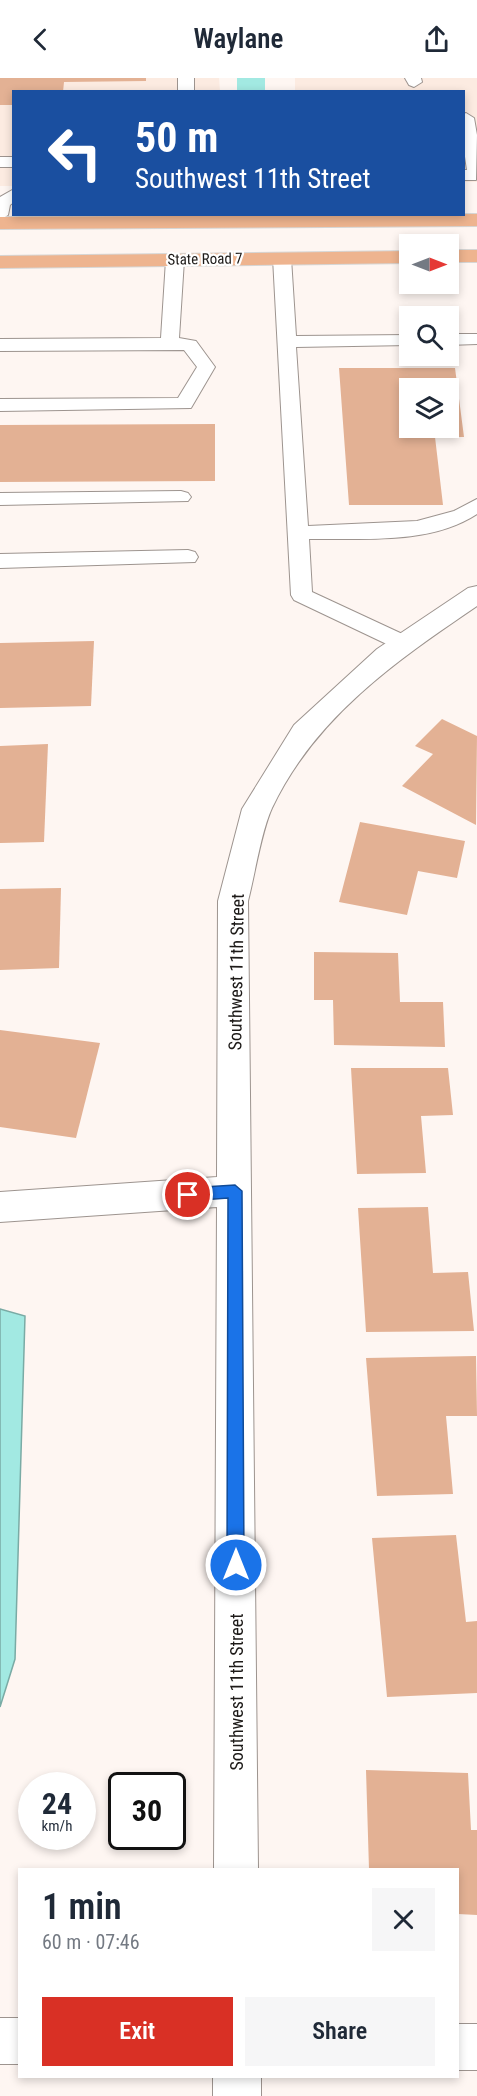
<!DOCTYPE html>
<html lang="en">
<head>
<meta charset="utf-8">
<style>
  body { margin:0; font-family:"Roboto Condensed",sans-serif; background:#f6f6f7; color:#1f2937; height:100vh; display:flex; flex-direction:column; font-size:22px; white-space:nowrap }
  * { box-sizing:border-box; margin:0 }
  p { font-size:20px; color:#747a83 }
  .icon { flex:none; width:33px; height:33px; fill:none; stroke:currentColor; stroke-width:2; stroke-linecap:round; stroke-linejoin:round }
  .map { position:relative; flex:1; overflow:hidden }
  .details { position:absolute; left:18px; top:1790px; width:441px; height:210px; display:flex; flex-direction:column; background:#fff; border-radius:0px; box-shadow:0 3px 9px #0003 }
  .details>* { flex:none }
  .hud { position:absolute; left:12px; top:12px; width:453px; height:126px; border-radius:0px; box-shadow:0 3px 9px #0003; background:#1a4fa0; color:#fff; overflow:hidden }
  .needle { width:39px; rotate:90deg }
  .buttons { position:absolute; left:399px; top:156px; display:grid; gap:12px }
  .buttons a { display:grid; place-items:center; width:60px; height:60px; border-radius:0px; background:#fff; box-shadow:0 3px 9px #0003; font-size:30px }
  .speed { position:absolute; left:18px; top:1694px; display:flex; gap:12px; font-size:30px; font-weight:700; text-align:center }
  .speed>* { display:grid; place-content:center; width:78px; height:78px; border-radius:50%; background:#fff; box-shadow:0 3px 9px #0003; line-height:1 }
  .speed small { font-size:15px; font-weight:400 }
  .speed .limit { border:3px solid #111; border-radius:9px; background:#fff; color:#111 }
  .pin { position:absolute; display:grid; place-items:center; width:51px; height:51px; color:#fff; margin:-26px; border:3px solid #fff; border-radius:50%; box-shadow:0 2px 6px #0007 }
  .me { position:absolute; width:66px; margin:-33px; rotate:0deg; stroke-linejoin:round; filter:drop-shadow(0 0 4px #0008) }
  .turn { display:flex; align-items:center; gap:21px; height:126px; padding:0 24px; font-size:27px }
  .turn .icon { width:78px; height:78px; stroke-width:2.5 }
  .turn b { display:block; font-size:42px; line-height:51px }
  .round { display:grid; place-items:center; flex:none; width:63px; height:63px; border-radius:0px; background:#f6f6f7 }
  .headline { display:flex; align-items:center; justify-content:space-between; height:102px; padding:0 24px }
  h1 { font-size:36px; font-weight:600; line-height:45px }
  .cta { display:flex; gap:12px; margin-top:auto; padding:12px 24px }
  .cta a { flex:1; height:69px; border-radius:0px; background:#d93025; color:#fff; font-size:24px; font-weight:600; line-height:69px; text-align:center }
  .cta a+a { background:#f6f6f7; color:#1f2937 }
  header { display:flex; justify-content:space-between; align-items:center; height:78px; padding:0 24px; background:#fff; font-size:27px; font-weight:600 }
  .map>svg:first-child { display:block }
  .built { fill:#fcebe1 }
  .water { fill:#a2e9e2; stroke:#7aaba5; stroke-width:1.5 }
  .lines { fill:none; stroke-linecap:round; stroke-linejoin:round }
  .canal { fill:#a2e9e2; fill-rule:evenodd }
  .building { fill:#e3b194; fill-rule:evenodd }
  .lane-casing { stroke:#9d948f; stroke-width:2 }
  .street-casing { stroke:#9d948f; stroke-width:2 }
  .primary-casing { stroke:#d6d6d5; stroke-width:2 }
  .lane { fill:#fff; fill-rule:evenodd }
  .street { fill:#fff; fill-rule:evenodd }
  .primary { fill:#eeb48f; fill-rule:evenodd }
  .route { fill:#1a73e8; stroke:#114b97; stroke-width:1.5 }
  .labels { text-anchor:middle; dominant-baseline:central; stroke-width:4.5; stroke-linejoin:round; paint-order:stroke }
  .far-street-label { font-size:15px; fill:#1d1a18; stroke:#fff }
  .street-label { font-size:18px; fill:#1d1a18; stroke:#fff }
</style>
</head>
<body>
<header><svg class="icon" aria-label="back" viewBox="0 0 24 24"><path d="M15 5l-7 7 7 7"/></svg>Waylane<svg class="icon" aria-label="share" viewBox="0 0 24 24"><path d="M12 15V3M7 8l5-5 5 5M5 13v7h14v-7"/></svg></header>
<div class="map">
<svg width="477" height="2018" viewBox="0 0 477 2018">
  <rect width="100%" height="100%" fill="#fef6f2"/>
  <g class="built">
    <path d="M0,0H219L220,13L14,14L13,108H0Z"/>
    <path d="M295,0H477V104H464V14H295Z"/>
  </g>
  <path class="water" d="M0,1231L25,1238L15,1581L0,1629Z"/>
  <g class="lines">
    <rect class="canal" x="237" y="0" width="28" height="14"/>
  </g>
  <g class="building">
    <path d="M0,0H146V3L64,4L63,14H14V27H0Z"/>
    <path d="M339,290H455L464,359H435L443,427H349ZM410,310H448V350H410Z"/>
    <path d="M215,346V403L0,404V347Z"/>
    <path d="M94,563L91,628L0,630V565Z"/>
    <path d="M442,641L477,658L476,747L402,708L433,676L415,668Z"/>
    <path d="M48,666L44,764L0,765V668Z"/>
    <path d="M360,744L465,763L457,800L418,793L407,837L339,824Z"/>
    <path d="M61,810L59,890L0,892V811Z"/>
    <path d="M314,874L398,875L400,924H443L445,969L334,967L333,922H314Z"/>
    <path d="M0,952L100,965L76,1060L0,1049Z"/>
    <path d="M351,990H448L453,1037L421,1038L426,1095L357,1096Z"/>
    <path d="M428,1129L433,1195L468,1194L474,1253L366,1254L358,1130Z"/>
    <path d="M476,1278L477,1338H446L453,1416L377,1418L366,1280Z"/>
    <path d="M456,1457L466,1544L477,1543V1615L387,1619L372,1460Z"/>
    <path d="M366,1692L468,1695L471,1752H477V1837L458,1836V1791H369Z"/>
  </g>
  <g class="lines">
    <defs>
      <g id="lane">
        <rect x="178" y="0" width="16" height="14"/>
        <path d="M405,0H421L422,4L414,9L409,7Z"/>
        <path d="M466,35L474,40L477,57L476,102H464V92H467L464,72V36Z"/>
        <rect x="0" y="79" width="14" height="10"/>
        <path d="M14,111V124L10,127L8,137L0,142V119Z"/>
        <path d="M282,175L291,180L296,258L410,257V267L296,269L308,448L417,443L454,433L477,421V436C430,467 363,460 309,461L312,514L411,560L414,565L411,570L403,572L395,570L294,522L291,517L273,180Z"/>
        <path d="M175,177L184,182L179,260L196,263L215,289L191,330L0,333V321L178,320L197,289L184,272L0,273V261L161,260L166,182Z"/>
        <path d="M448,256H477V266L448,267Z"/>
        <path d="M181,413L188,415L191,419L188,423L0,427V415Z"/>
        <path d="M188,472L195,474L198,479L195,484L0,490V476Z"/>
      </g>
      <g id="street">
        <path d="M477,508V528C396,583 315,639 272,730C261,754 255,796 248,823L258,1791H214L217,1129L0,1144V1114L217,1099L218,823L242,731L294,647L377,571L468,510Z"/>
        <rect x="0" y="1940" width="20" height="46"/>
        <rect x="458" y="1946" width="19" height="46"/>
        <rect x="213" y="1998" width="48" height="20"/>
      </g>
      <g id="primary">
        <path d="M477,136V148L0,151V139Z"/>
        <rect x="448" y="172" width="29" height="12"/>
        <path d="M410,173V185L0,190V178Z"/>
      </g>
    </defs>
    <use href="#lane" class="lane-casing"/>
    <use href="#street" class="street-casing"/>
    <use href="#primary" class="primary-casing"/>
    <use href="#lane" class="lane"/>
    <use href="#street" class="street"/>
    <use href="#primary" class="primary"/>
  </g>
  <path class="route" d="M235,1107L242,1113L244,1487L241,1493L236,1495L230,1493L227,1487L228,1120L188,1123L181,1117L188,1110Z"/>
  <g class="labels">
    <g class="far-street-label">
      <text transform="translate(205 181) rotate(-1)">State Road 7</text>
    </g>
    <g class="street-label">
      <text transform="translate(236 894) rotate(-89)">Southwest 11th Street</text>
      <text transform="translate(236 1614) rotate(-90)">Southwest 11th Street</text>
    </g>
  </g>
</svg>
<div class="buttons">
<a><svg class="needle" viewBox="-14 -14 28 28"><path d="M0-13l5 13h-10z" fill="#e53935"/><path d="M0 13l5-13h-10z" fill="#747a83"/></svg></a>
<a><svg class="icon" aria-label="search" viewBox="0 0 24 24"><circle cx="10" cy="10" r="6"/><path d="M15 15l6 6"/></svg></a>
<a><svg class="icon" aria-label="layers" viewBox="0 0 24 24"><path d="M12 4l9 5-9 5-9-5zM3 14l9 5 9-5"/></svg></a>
</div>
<div class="speed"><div>24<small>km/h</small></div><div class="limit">30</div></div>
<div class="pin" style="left:188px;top:1117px;background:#d93025"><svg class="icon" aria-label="arrive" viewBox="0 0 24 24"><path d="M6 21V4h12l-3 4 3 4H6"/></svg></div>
<svg class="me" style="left:236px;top:1487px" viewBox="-20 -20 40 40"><circle r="17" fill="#1a73e8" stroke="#fff" stroke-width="3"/><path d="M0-11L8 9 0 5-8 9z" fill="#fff"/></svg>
<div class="hud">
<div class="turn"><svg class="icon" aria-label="left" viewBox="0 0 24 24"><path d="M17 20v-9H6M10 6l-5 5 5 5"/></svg><div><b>50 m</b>Southwest 11th Street</div></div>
</div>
<section class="details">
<div class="headline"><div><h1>1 min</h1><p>60 m · 07:46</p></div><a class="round"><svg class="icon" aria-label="close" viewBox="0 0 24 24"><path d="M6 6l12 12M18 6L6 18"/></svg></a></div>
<div class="cta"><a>Exit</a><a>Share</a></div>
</section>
</div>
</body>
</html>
